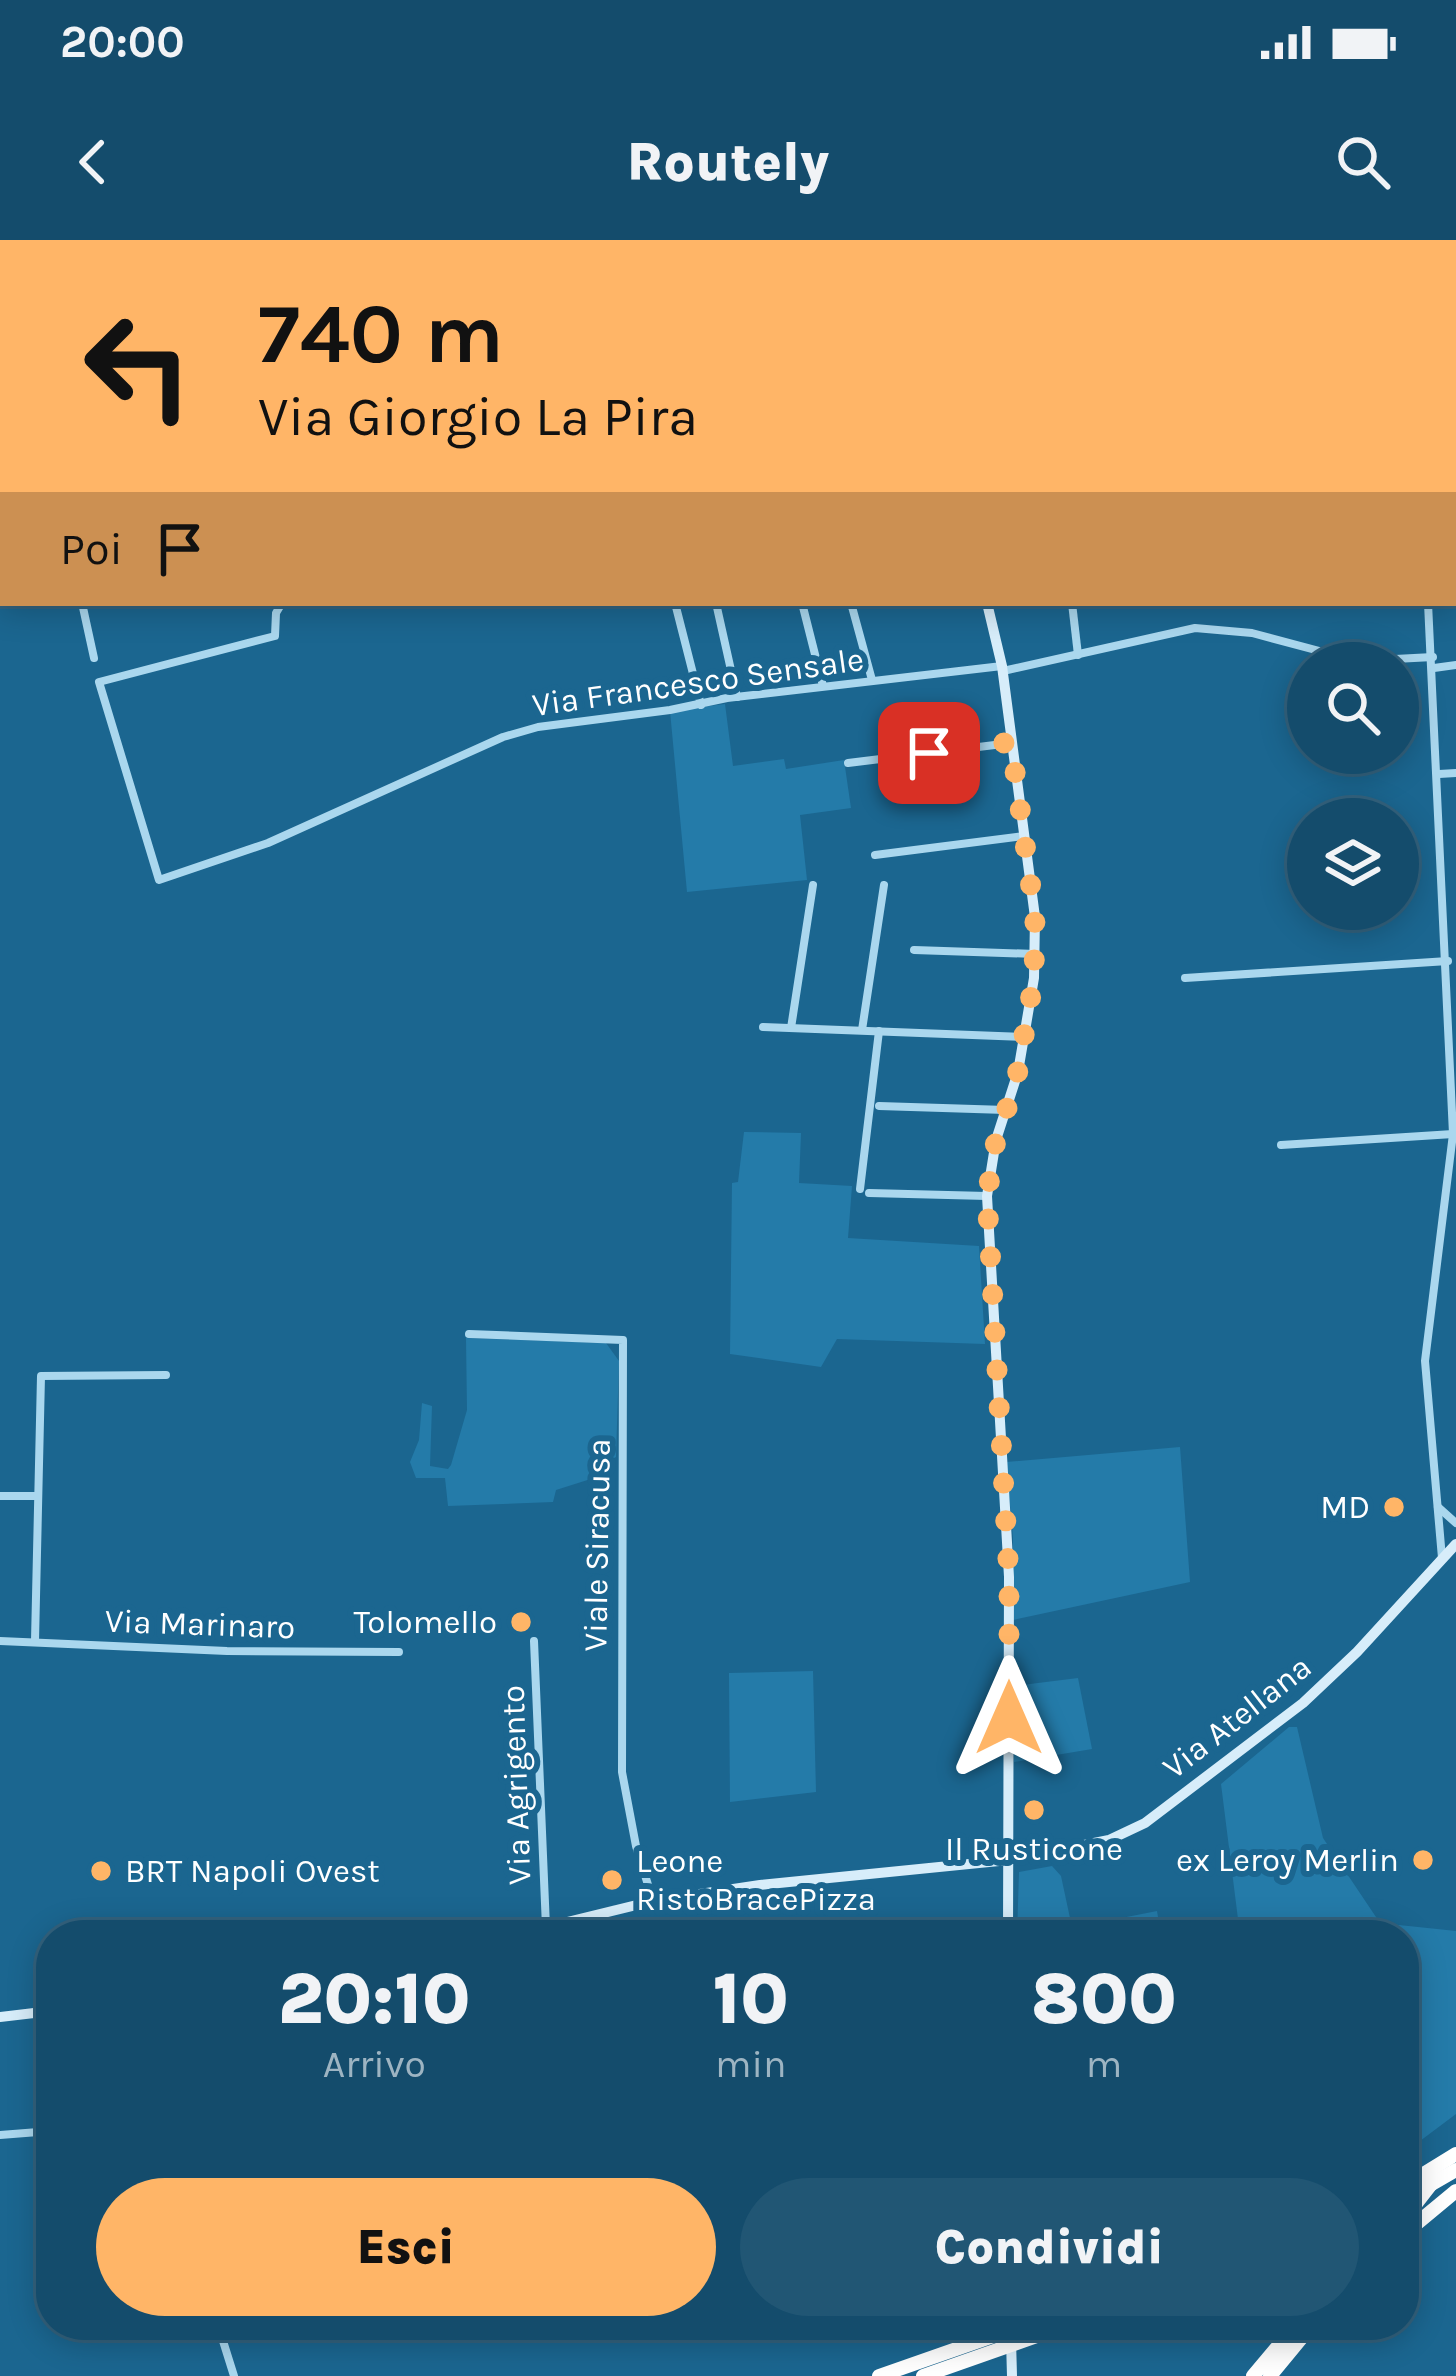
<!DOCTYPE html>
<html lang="it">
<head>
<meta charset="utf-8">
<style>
  body { margin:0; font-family:Karla,sans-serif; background:#215674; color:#f1f3f6; height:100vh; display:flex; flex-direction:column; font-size:45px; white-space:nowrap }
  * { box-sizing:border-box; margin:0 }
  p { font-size:39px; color:#9db4c2 }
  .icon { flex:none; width:66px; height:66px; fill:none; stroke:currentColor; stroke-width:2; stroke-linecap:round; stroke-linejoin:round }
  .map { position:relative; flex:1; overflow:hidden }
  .drawer { position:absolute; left:36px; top:1680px; width:1383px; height:420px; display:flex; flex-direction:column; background:#144c6c; border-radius:48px; box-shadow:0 6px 30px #0003,0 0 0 3px #33637f }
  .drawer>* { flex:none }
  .hud { position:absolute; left:0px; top:0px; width:1458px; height:366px; box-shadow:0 6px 30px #0003,0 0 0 3px #33637f; background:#ffb567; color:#111; overflow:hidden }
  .buttons { position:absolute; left:1287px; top:402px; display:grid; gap:24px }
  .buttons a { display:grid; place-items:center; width:132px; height:132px; border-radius:50%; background:#144c6c; box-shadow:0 6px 30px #0003,0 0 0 3px #33637f; font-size:60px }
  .pin { position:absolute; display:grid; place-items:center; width:102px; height:102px; color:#fff; margin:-51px; border-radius:24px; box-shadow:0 6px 18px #0006 }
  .me { position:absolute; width:132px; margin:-66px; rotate:0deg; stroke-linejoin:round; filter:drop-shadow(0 0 9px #0008) }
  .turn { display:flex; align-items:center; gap:42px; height:252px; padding:0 60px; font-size:54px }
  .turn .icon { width:156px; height:156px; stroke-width:2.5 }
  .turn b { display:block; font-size:84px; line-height:102px }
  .then { display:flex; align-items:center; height:114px; padding:0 60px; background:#0003; gap:24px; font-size:45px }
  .eta { display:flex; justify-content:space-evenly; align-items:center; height:204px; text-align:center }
  .eta b { font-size:72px; font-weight:800; line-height:84px }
  .button { display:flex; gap:24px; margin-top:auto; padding:24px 60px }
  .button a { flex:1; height:138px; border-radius:72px; background:#ffb567; color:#111; font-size:48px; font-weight:800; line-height:138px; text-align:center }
  .button a+a { background:#215674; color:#f1f3f6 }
  .status { display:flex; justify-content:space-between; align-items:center; height:84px; padding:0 60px; background:#144c6c; direction:ltr }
  .status svg { height:33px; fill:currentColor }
  header { display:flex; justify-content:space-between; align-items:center; height:156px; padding:0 60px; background:#144c6c; font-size:54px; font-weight:800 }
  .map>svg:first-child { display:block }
  .green { fill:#247ba9 }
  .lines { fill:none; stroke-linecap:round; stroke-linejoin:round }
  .street { stroke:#aad7ee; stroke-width:8 }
  .secondary { stroke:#d7edfa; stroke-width:10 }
  .highway { stroke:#fff; stroke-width:14 }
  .highway-bridge { stroke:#fff; stroke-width:14 }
  .route { stroke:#ffb567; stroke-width:21; stroke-dasharray:0 37.8 }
  .poi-dot { fill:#ffb567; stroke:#1b6690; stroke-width:4.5 }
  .labels { text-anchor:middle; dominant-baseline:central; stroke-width:12; stroke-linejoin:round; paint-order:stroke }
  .street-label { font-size:33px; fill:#fff; stroke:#1b6690 }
  .poi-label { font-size:33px; fill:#fff; stroke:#1b6690; text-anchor:end }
</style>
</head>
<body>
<div class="status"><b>20:00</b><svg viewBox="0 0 49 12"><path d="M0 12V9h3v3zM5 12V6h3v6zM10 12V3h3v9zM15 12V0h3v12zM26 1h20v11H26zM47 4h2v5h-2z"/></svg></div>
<header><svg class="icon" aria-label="back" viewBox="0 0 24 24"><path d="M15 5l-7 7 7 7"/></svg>Routely<svg class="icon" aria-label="search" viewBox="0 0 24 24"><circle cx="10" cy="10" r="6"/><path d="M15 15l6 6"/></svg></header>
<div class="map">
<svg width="1456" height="2136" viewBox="0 0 1456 2136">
  <rect width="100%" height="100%" fill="#1b6690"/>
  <g class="green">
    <path d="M725,464L733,526L784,519L786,529L844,520L851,568L800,575L807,640L687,652L670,471Z"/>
    <path d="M744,892L801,893L799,943L852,946L848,998L979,1006L985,1104L837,1099L821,1127L730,1114L732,943L738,942Z"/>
    <path d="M466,1098L606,1103L619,1121L616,1217L601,1225L597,1237L556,1250L553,1262L448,1266L445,1238H416L410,1222L419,1200L422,1163L432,1166L430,1226L448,1229L451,1225L467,1170Z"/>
    <path d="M1180,1207L1190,1342L1013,1380V1298L1006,1222Z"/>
    <path d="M813,1431L816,1552L730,1562L729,1433Z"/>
    <path d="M1078,1438L1092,1509L1014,1522V1446Z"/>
    <path d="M1289,1487H1297L1323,1598L1380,1683L1456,1691V1874L1404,1913V1695H1240L1221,1544Z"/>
    <path d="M1052,1626L1061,1636L1070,1678L1081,1686L1157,1671L1161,1695H1017L1019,1632Z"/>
  </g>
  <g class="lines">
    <g class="street">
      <path d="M1232,0L1233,3"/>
      <path d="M580,3L588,0"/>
      <path d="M1350,3L1370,0"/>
      <path d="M1444,3L1446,0"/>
      <path d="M0,15L3,28"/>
      <path d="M1455,100H1456"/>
      <path d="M1455,193H1456"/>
      <path d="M1455,260H1456"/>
      <path d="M1455,348L1456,347"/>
      <path d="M82,363L94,418"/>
      <path d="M282,363L276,373L275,396L99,442L159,640L268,603L503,497L538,487L670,470L727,458L1002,426"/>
      <path d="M675,363L701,465"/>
      <path d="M716,363L737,457"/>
      <path d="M802,363L823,446"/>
      <path d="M851,363L872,440"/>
      <path d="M1072,363L1078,415"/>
      <path d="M1428,363L1453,894L1425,1121L1442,1318"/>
      <path d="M1434,428L1456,425"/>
      <path d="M1003,431L1195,388L1252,393L1357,421L1433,417"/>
      <path d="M848,523L1011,503"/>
      <path d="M1439,534L1456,533"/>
      <path d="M875,615L1024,596"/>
      <path d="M914,710L1035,714"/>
      <path d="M1185,738L1448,721"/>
      <path d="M763,787L1024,797"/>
      <path d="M791,788L813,645"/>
      <path d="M862,790L884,645"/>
      <path d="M879,866L1006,870"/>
      <path d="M1281,905L1453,894"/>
      <path d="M860,949L879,791"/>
      <path d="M869,953L987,956"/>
      <path d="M469,1094L623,1100L622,1532L636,1606L653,1661"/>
      <path d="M0,1256H38"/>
      <path d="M1438,1267L1456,1283"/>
      <path d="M0,1401L227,1411L399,1412"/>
      <path d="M35,1401L41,1136L166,1135"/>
      <path d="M534,1401L546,1687"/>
      <path d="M0,1895L51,1891"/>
      <path d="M218,2085L234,2136"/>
    </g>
    <g class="secondary">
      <path d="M901,0L902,3"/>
      <path d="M987,363L1002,426L1035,677L1034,738L1018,832L996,900L987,956L1009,1337L1008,1695"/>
      <path d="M514,1695L653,1661L760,1645L1009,1620L1109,1600L1145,1583L1303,1463L1357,1412L1456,1304"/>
      <path d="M0,1777L51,1771"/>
      <path d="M1011,2100L1012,2136"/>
    </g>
    <g class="highway">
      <path d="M1404,1979L1432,1943"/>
      <path d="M1404,1994L1456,1951"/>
      <path d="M1253,2136L1296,2085"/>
      <path d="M1270,2136L1312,2085"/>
    </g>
    <g class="highway-bridge">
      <path d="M1404,1946L1456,1914"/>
      <path d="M1404,1960L1456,1930"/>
      <path d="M879,2136L1025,2085"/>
      <path d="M923,2136L1068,2085"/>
    </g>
  </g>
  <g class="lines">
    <path class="route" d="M929,513L1011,502L1035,677L1034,738L1016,842L996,900L987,956L1009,1337V1478"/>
  </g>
  <g class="poi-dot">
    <circle cx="1394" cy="1267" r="12"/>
    <circle cx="521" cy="1382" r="12"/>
    <circle cx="1034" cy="1570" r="12"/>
    <circle cx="1423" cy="1620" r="12"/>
    <circle cx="101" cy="1631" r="12"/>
    <circle cx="612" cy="1640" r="12"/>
  </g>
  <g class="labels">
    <g class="street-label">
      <text transform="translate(698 442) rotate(-8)">Via Francesco Sensale</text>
      <text transform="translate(597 1305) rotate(-89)">Viale Siracusa</text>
      <text transform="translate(200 1384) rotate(2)">Via Marinaro</text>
      <text transform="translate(1237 1477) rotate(-38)">Via Atellana</text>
      <text transform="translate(516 1545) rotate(-92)">Via Agrigento</text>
    </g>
    <g class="poi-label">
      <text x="1370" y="1267">MD</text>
      <text x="497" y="1382">Tolomello</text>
      <text x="1034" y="1609" text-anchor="middle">Il Rusticone</text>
      <text x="1399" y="1620">ex Leroy Merlin</text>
      <text x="636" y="1621" text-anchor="start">Leone<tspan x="636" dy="38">RistoBracePizza</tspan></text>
      <text x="125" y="1631" text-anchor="start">BRT Napoli Ovest</text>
    </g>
  </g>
</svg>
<div class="buttons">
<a><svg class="icon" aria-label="search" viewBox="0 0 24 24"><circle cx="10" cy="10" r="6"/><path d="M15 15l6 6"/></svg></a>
<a><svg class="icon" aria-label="layers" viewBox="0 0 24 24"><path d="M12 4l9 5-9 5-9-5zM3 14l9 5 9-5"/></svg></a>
</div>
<div class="pin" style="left:929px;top:513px;background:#d93025"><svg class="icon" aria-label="arrive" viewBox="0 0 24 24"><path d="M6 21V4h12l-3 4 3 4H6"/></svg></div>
<svg class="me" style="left:1009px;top:1478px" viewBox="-20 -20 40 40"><path d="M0-17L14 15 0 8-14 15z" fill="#ffb567" stroke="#fff" stroke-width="4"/></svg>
<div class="hud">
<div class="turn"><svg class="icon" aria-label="left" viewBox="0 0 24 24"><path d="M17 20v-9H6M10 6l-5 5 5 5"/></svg><div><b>740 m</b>Via Giorgio La Pira</div></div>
<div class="then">Poi<svg class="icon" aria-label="arrive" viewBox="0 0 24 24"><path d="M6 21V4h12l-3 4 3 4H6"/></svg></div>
</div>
<section class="drawer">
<div class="eta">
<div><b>20:10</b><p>Arrivo</p></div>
<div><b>10</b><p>min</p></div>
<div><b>800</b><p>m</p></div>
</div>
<div class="button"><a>Esci</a><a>Condividi</a></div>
</section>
</div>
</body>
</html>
